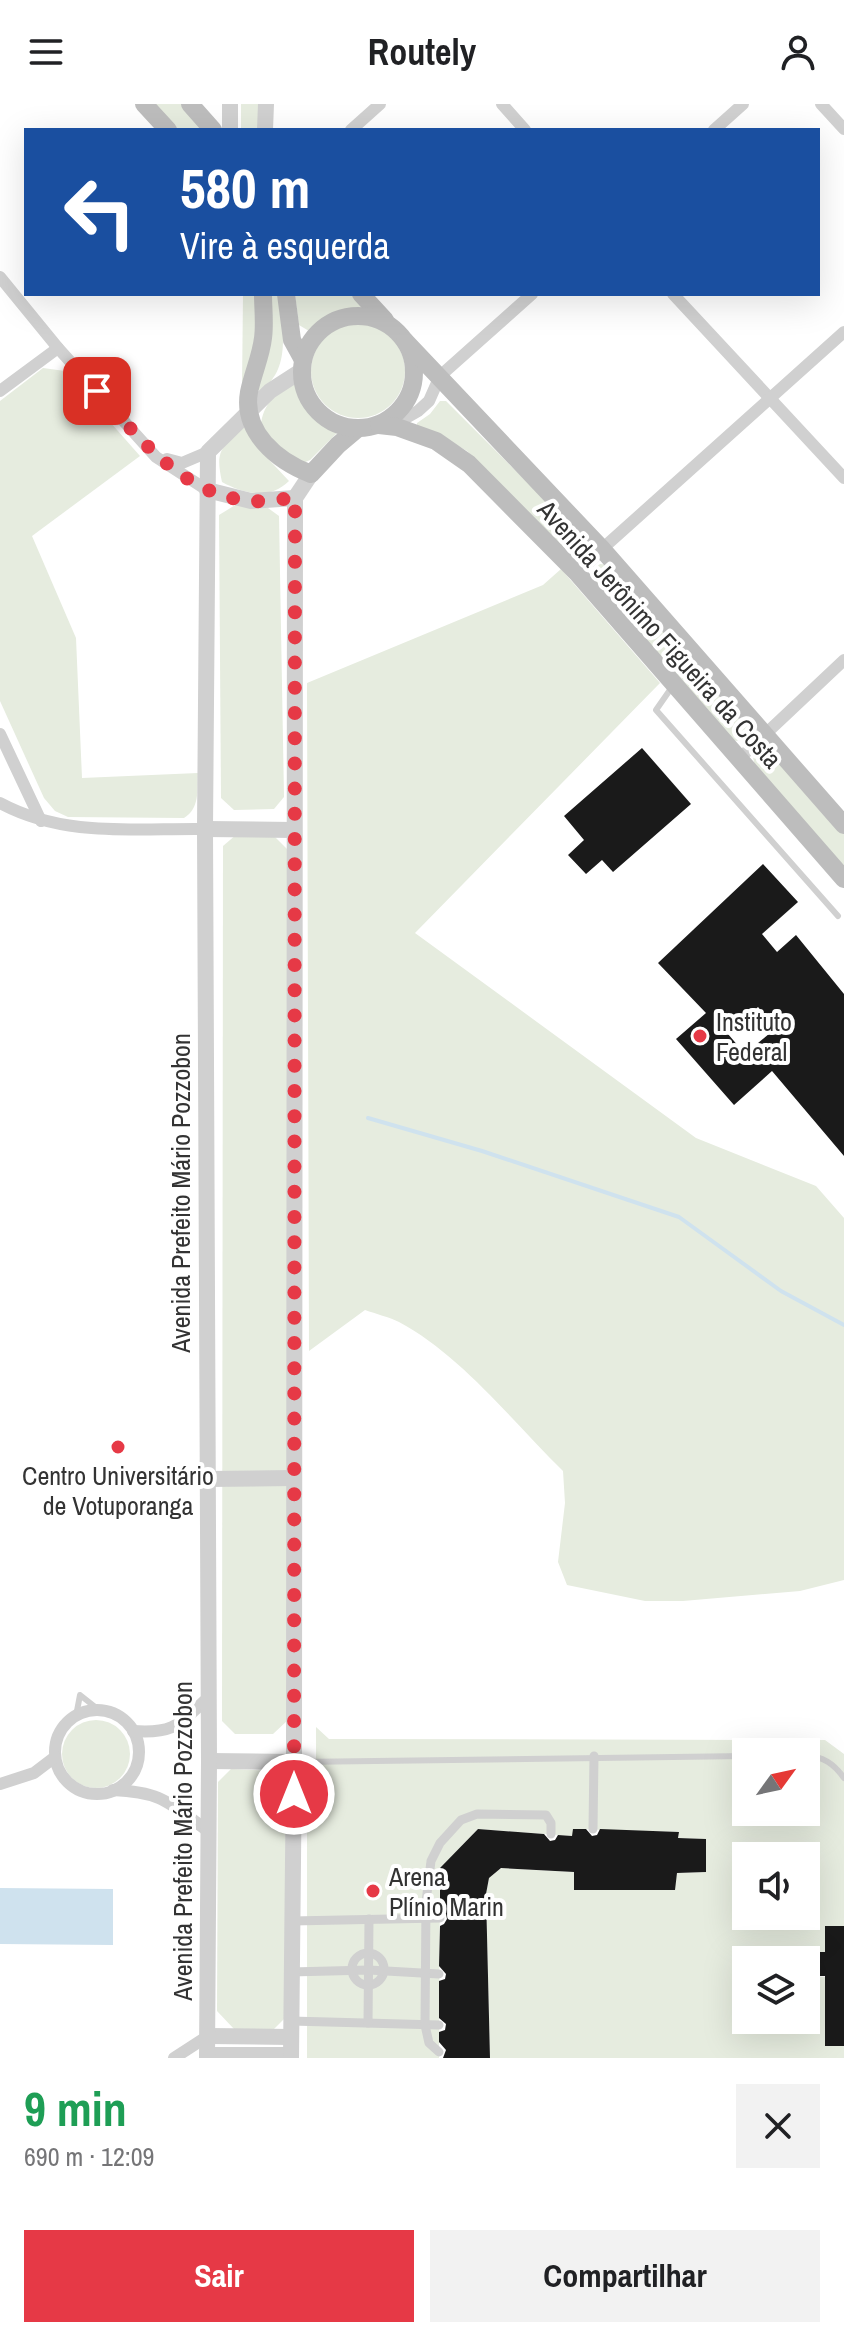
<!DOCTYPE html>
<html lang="pt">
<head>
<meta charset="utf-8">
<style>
  body { margin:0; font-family:"Archivo Narrow",sans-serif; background:#f2f2f2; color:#202124; height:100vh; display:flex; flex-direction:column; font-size:30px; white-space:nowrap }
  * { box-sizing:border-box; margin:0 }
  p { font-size:26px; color:#757577 }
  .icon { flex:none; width:44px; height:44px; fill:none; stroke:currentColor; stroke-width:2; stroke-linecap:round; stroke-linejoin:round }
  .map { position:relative; height:1954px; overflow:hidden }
  .sheet { display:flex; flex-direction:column; background:#fff; flex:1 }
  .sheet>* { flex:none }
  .top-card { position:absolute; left:24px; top:24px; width:796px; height:168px; border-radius:0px; box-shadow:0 8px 32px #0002; background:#1a4fa0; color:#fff; overflow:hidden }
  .needle { width:52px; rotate:57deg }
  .tools { position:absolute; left:732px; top:1634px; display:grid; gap:16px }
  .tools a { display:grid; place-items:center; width:88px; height:88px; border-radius:0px; background:#fff; box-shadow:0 8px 32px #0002; font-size:40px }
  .pin { position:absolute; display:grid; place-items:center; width:68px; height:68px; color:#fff; margin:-34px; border-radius:16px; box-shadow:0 4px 12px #0006 }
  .me { position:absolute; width:88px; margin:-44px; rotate:0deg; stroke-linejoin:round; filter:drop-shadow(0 0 6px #0008) }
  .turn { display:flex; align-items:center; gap:28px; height:168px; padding:0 24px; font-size:36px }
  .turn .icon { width:104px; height:104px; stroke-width:2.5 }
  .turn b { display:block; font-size:56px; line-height:68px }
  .round { display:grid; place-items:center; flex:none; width:84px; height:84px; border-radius:0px; background:#f2f2f2 }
  .headline { display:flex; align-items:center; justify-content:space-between; height:136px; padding:0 24px }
  h1 { font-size:48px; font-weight:700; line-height:60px; color:#1e9e55 }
  .action { display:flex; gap:16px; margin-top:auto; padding:16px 24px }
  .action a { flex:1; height:92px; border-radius:0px; background:#e63946; color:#fff; font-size:32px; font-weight:700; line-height:92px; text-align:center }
  .action a+a { background:#f2f2f2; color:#202124 }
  header { display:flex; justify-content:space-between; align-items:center; height:104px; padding:0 24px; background:#fff; font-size:36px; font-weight:700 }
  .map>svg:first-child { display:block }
  .green { fill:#e6ecdf; fill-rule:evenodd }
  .water { fill:#cfe2ee }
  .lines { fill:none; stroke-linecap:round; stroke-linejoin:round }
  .stream { stroke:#cfe2ee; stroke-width:4 }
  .building { fill:#1a1a1a; fill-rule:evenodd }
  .service { stroke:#d0d0d0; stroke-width:6 }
  .pedestrian { stroke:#d0d0d0; stroke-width:9 }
  .minor { stroke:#d0d0d0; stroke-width:12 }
  .tertiary { stroke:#d0d0d0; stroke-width:16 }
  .secondary { stroke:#bdbdbd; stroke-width:18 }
  .route { stroke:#e63946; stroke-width:14; stroke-dasharray:0 25.2 }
  .poi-dot { fill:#e63946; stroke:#fff; stroke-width:3 }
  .labels { text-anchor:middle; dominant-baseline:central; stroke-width:8; stroke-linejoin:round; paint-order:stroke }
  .street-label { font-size:26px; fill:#333; stroke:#fff }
  .poi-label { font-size:26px; fill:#333; stroke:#fff; text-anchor:start }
</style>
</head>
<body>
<header><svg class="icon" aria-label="menu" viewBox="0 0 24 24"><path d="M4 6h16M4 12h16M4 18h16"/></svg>Routely<svg class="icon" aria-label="person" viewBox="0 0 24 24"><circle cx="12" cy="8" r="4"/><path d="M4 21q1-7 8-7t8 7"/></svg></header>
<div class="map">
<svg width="844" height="1954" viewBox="0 0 844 1954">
  <rect width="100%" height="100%" fill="#fff"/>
  <g class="green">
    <path d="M151,0H183L206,26H175Z"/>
    <rect x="241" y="0" width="22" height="26"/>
    <path d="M243,190H255C258,225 254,251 242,283Z"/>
    <path d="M269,190H279C282,222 293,267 259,287L255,283Z"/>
    <path d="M295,190H354L362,203C340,205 323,210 309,227L299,221Z"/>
    <circle cx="358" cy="267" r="47"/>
    <path d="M43,264L65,267L140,352L32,432L76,534L82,674L198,669C197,687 200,704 184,714L68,713L55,707L44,694L0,597V297Z"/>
    <path d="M298,280C299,293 310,311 321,319C326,323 333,324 338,328L310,356L301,360L288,354L261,321C262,302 278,283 298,280Z"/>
    <path d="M440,297H446L582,433L586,443L578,451H569L467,347L439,331L417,324V319L430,310Z"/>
    <path d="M243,323L247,324L258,344L289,377C270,396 244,390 222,378C215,346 221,345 243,323Z"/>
    <path d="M237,400L268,404L279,412L284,693L274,705L234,706L221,694L219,411Z"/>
    <path d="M600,460L610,461L745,617L747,627L737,637L729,635L592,477V467Z"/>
    <path d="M561,465L660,579L415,829L696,1034L816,1082L844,1114V1476L800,1487L683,1497H645L567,1481L558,1458L565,1399L563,1367C513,1318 461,1251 399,1218C389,1213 376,1210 365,1206L309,1247L307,579L543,481Z"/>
    <path d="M763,645L773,650L844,729V765L755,664L753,653Z"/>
    <path d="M237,730L274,732L287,745L288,1616L273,1630H235L222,1617L223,742Z"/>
    <circle cx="96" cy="1650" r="34"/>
    <path d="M316,1623L329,1635L825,1636L844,1650V1822H825V1848L788,1849L787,1852H778V1856H746V1916H806V1872L825,1873V1941L844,1942V1954H490L486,1790L489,1774L501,1764L574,1768V1786H674L677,1769L706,1768L705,1735L678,1734L679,1728L574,1725L572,1732L478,1725L440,1764L439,1954H307V1683L316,1672ZM746,1648H806V1708H746ZM746,1752H806V1812H746Z"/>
    <path d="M231,1665L276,1667L286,1682L285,1914L273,1926L234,1925L217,1907L218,1678Z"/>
  </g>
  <path class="water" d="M0,1784L113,1785V1841L0,1840Z"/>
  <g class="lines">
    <path class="stream" d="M368,1014L482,1047L679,1113L781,1187L844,1221"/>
  </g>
  <g class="building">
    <path d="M642,644L691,700L613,768L602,756L586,770L568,751L584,736L564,712Z"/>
    <path d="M763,760L798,798L762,830L777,848L796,831L844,890V1052L772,967L734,1001L676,935L706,909L658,859ZM758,903L776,924L745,950L728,930Z"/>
    <path d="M478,1725L544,1730L550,1737L555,1736L558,1731L572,1732L573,1725H586L592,1732L597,1731L600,1725L679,1728L678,1734L706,1735V1768L677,1769L675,1786H574V1768L501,1764L489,1774L486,1790L490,1954H443L446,1946L439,1938V1928L445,1926L446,1920L439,1914V1877L445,1875L446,1870L439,1862L440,1822L444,1820L447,1815L446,1810L440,1806V1764Z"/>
    <path d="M825,1822H844V1942H825V1872H806V1848H825Z"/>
  </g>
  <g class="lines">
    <g class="service">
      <path d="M672,583L656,606L838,812"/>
      <path d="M76,1612L80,1591L99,1606"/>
      <path d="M806,1652C823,1652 834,1660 844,1674"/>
      <path d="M298,1658L746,1652"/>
    </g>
    <g class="pedestrian">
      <path d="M593,1725L594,1652"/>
      <path d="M292,1817L440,1814"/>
      <circle cx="368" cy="1865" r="16"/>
      <path d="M291,1868L369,1866L439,1870"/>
      <path d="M291,1917L439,1921"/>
      <path d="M368,1919L369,1815"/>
      <path d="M439,1948L429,1939L425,1921L426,1798L431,1757L440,1739L461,1716L477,1710L546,1711L551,1719V1730"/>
    </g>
    <g class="minor">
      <path d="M502,0L525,26"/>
      <path d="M821,0L844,25"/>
      <path d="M351,26L380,0"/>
      <path d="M714,26L743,0"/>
      <path d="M0,173L58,244L156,353L207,386"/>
      <path d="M673,190L844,374"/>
      <path d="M0,287L58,244"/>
      <path d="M391,314L404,315L418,307L429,297L440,272L532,190"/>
      <path d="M167,355L182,359L208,348"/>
      <path d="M578,470L602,445L844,228"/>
      <path d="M0,630L41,717"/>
      <path d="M739,655L844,556"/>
      <path d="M0,699C65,734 134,724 205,725"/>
      <circle cx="97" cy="1648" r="42"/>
      <path d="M133,1627C175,1630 179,1620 209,1593"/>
      <path d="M0,1680L34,1669L55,1653"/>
      <path d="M113,1686C163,1688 169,1699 208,1727"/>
      <path d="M174,1954L208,1932"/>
    </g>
    <g class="tertiary">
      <path d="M230,26V0"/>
      <path d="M265,26L266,0"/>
      <path d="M207,386L251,397L295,394"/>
      <path d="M205,725L293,726"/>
      <path d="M208,1375L293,1374"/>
      <path d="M209,1657L294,1658"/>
      <path d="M208,1932L290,1933"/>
      <path d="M207,1951H291"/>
      <path d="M207,1954L209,1657L205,725L208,348L270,287L301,267"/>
      <path d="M291,1954L294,1658L295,394L311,370"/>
    </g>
    <g class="secondary">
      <path d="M144,0L168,26"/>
      <path d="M190,0L213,26"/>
      <path d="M263,190C263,204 265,220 263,234C261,252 253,269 249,288C242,328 277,357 311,370L338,341L357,325"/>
      <path d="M286,190L292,236L303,256"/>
      <path d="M361,190L385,216"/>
      <circle cx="358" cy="268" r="56"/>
      <path d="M405,237L602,445L844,721"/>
      <path d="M379,321L397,323L436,337L469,360L578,470L844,775"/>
    </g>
  </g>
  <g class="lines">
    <path class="route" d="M97,287C139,334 184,392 251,397C265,398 281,395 295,394L294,1690"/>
  </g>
  <g class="poi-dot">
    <circle cx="700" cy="932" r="8"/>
    <circle cx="118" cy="1343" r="8"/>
    <circle cx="373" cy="1787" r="8"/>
  </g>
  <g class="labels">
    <g class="street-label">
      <text transform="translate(660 530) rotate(48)">Avenida Jerônimo Figueira da Costa</text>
      <text transform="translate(180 1089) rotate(-90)">Avenida Prefeito Mário Pozzobon</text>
      <text transform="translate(182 1737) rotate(-90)">Avenida Prefeito Mário Pozzobon</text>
    </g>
    <g class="poi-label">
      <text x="716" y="917">Instituto<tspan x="716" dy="30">Federal</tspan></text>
      <text x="118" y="1371" text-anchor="middle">Centro Universitário<tspan x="118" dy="30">de Votuporanga</tspan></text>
      <text x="389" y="1772">Arena<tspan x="389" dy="30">Plínio Marin</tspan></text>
    </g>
  </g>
</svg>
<div class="tools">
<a><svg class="needle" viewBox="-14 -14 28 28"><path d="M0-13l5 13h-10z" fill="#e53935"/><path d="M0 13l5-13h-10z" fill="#757577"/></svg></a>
<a><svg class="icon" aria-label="sound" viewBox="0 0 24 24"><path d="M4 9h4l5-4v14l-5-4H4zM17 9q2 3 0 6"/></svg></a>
<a><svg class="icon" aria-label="layers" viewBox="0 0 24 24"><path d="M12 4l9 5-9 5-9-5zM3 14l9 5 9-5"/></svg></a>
</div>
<div class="pin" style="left:97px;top:287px;background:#d93025"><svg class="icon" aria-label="arrive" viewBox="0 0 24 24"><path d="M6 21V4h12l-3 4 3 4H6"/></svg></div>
<svg class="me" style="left:294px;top:1690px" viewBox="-20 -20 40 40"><circle r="17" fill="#e63946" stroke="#fff" stroke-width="3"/><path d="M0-11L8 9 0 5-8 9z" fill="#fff"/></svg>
<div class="top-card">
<div class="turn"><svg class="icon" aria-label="left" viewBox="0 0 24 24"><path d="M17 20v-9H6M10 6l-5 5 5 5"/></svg><div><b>580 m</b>Vire à esquerda</div></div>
</div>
</div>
<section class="sheet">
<div class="headline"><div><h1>9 min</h1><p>690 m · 12:09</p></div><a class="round"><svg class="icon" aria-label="close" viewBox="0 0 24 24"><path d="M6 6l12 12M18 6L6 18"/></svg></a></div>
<div class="action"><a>Sair</a><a>Compartilhar</a></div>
</section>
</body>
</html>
